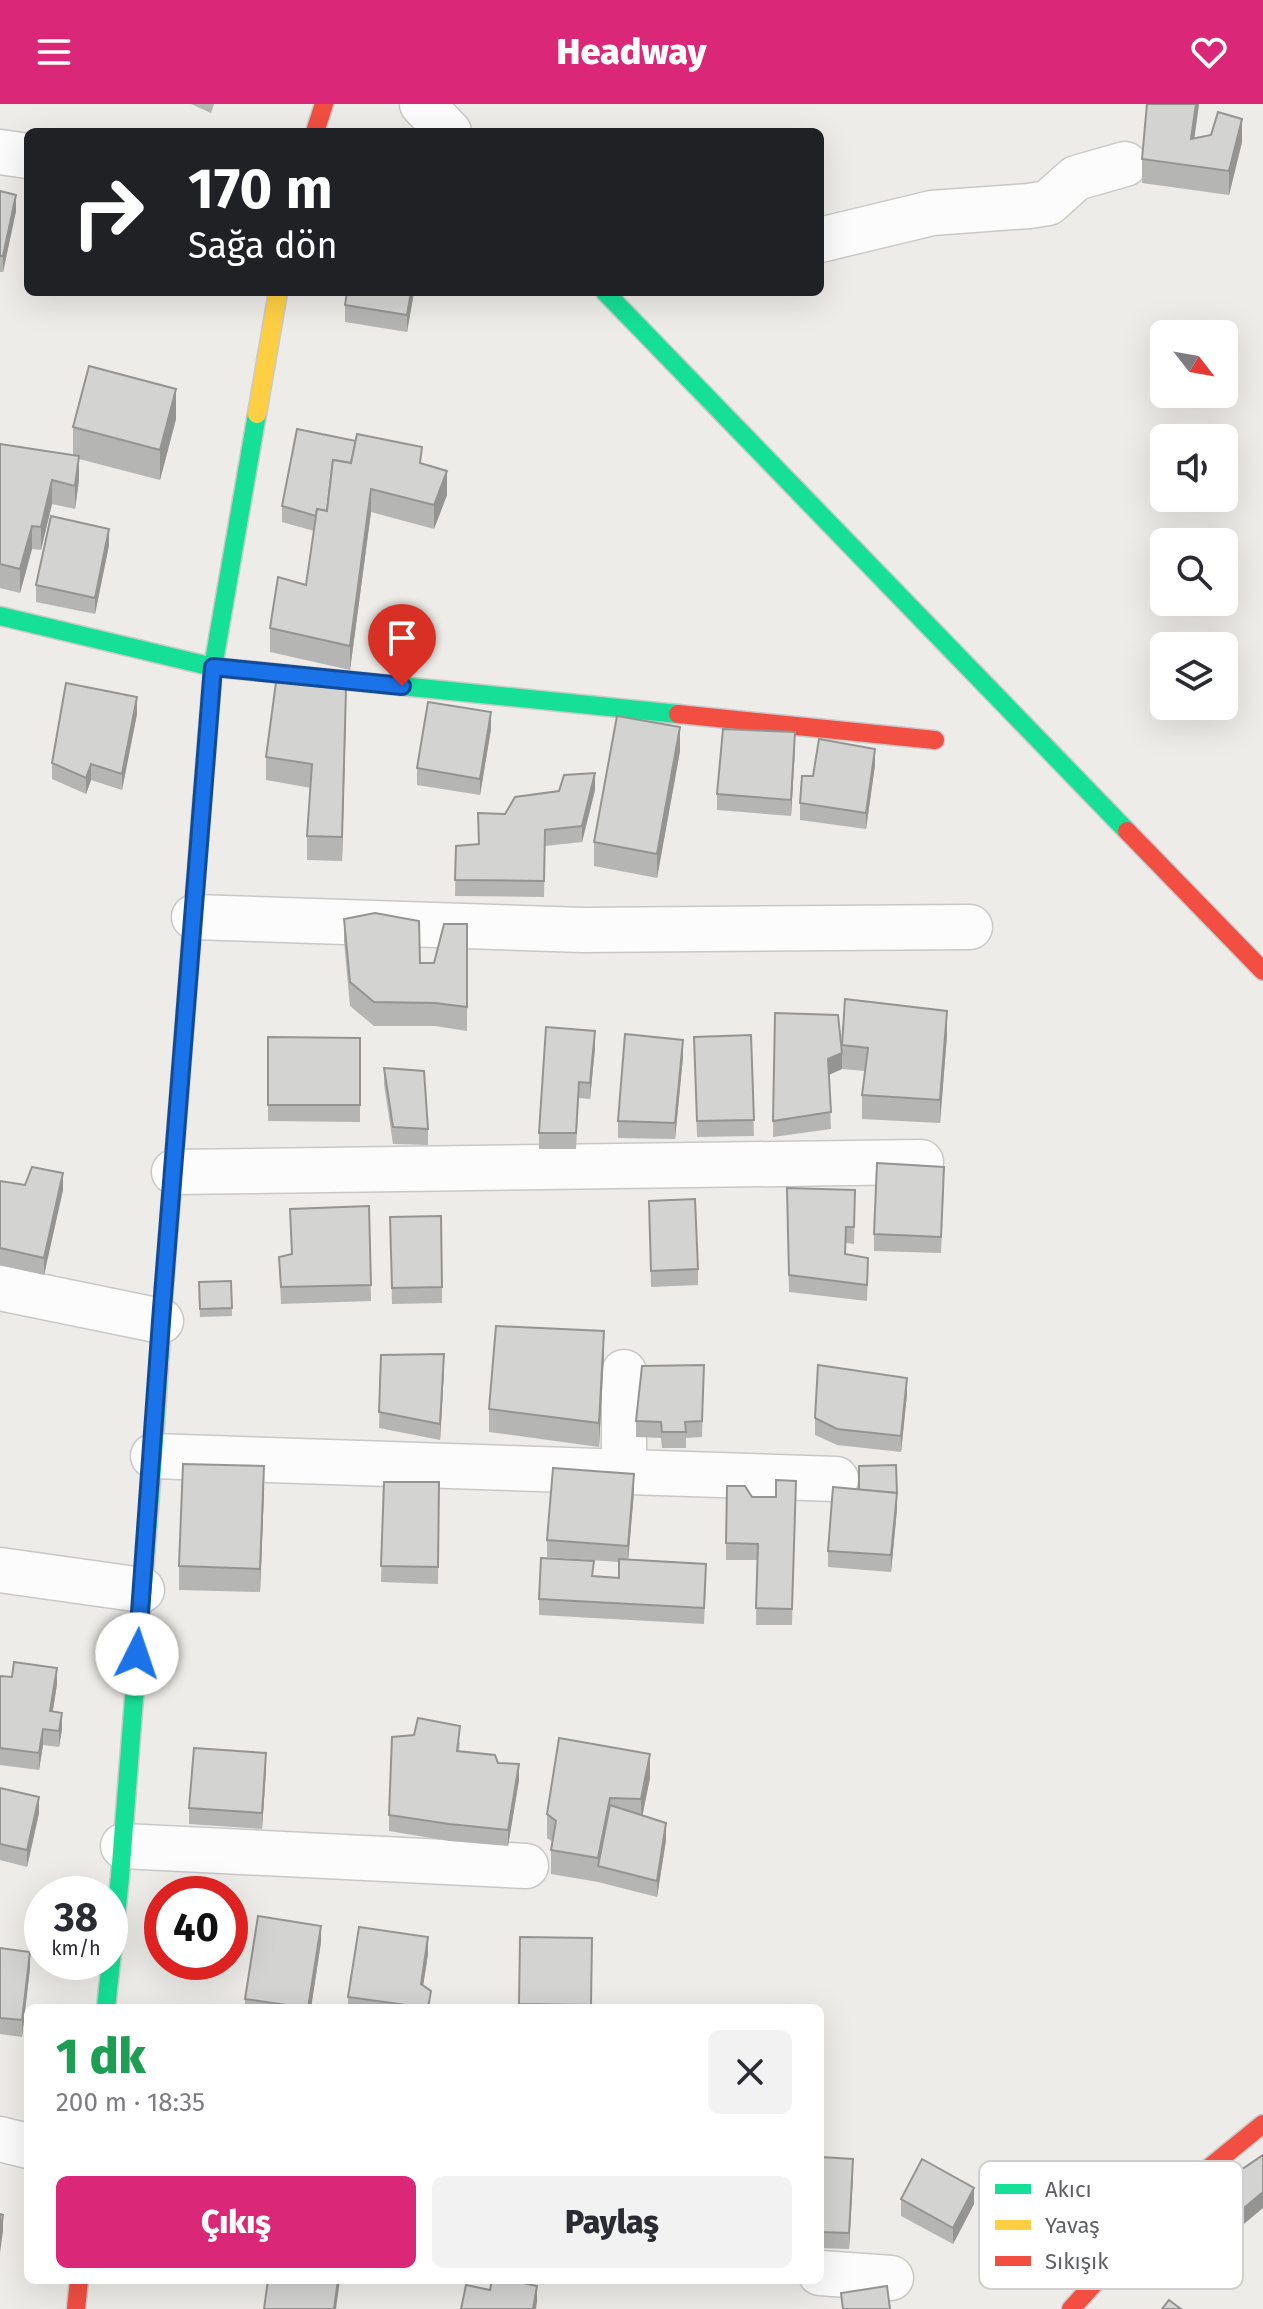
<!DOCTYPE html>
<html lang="tr">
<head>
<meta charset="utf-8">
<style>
  body { margin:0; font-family:"Fira Sans",sans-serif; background:#f2f2f3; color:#2b2b33; height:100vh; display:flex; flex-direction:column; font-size:30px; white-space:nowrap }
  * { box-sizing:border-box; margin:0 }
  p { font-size:26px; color:#7c7c81 }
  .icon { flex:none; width:44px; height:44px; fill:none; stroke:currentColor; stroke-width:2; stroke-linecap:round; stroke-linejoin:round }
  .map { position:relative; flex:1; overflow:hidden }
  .details { position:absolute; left:24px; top:1900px; width:800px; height:280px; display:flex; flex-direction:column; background:#fff; border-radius:12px; box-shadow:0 8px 32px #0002 }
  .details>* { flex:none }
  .guide { position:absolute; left:24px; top:24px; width:800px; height:168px; border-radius:12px; box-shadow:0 8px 32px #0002; background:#202124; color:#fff; overflow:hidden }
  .needle { width:52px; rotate:121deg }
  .controls { position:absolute; left:1150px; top:216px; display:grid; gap:16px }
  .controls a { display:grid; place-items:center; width:88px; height:88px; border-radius:12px; background:#fff; box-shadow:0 8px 32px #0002; font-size:40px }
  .speed { position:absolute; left:24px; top:1772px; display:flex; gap:16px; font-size:40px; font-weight:700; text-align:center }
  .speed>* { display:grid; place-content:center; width:104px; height:104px; border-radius:50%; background:#fff; box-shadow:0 8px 32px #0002; line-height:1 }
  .speed small { font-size:20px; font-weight:400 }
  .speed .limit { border:12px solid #d22; background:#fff; color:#111 }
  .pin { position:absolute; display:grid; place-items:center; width:68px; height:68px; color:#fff; margin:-82px -34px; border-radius:50% 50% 50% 0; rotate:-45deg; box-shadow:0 0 8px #0007 }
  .pin .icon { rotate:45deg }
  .me { position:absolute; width:88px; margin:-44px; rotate:4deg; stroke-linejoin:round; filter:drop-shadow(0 0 6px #0008) }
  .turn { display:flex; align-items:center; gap:28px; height:168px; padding:0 32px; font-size:36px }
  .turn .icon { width:104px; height:104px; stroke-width:2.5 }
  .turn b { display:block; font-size:56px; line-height:68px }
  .round { display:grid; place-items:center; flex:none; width:84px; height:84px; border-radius:12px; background:#f2f2f3 }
  .headline { display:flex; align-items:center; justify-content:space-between; height:136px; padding:0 32px }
  h1 { font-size:48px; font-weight:800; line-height:60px; color:#1e9e55 }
  .primary-button { display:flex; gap:16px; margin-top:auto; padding:16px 32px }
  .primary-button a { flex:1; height:92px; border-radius:12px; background:#db2777; color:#fff; font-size:32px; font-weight:800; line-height:92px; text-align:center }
  .primary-button a+a { background:#f2f2f3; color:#2b2b33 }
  header { display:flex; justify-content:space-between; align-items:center; height:104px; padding:0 32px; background:#db2777; color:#fff; font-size:36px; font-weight:800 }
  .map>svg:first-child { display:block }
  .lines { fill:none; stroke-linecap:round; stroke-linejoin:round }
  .street-casing { stroke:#c9c8c8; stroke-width:47 }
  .fast-casing { stroke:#c9c9ca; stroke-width:21 }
  .slow-casing { stroke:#c9c9ca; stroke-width:21 }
  .jam-casing { stroke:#c9c9ca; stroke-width:21 }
  .street { stroke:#fcfcfc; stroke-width:44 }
  .fast { stroke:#16e098; stroke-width:18 }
  .slow { stroke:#ffcf43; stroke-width:18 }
  .jam { stroke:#f24e42; stroke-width:18 }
  .wall { fill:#b5b5b4 }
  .shaded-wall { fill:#949492 }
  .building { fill:#d3d3d1; stroke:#949492; stroke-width:2 }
  .route-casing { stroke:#114b97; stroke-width:20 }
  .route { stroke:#1a73e8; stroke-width:14 }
  .key { fill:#fff; stroke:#cfcfd1; stroke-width:2 }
  .key-label { font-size:22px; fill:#5e6065 }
</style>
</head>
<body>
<header><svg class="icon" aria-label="menu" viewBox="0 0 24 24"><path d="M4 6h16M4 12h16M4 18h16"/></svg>Headway<svg class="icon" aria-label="heart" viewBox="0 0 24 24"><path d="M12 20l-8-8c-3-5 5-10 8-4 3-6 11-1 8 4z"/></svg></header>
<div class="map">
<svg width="1263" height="2205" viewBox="0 0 1263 2205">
  <rect width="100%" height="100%" fill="#edece8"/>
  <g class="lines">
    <defs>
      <g id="street">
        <path d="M422,0L449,28"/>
        <path d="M0,48L28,52"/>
        <path d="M820,136L932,109L1029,102L1048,99L1076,74L1125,60"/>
        <path d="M194,813L583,826L970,823"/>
        <path d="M174,1068L921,1058"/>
        <path d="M0,1184L161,1217"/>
        <path d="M153,1352L836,1375"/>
        <path d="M624,1368V1268"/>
        <path d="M0,1466L142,1486"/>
        <path d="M123,1742L526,1762"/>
        <path d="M0,2035L28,2042"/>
        <path d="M820,2169L891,2174"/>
      </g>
      <g id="fast">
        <path d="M605,188L1127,727"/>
        <path d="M0,512L213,563L678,610"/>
        <path d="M199,737L213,563L257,310"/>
        <path d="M106,1904L120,1773L153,1352L164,1183"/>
      </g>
      <g id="slow">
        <path d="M257,310L278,188"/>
        <path d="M164,1183L199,737"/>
      </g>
      <g id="jam">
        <path d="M315,28L324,0"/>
        <path d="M678,610L935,636"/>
        <path d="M1127,727L1263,867"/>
        <path d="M76,2205L79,2176"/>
        <path d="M1071,2205L1172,2094L1263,2020"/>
      </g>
    </defs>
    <use href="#street" class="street-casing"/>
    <use href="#fast" class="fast-casing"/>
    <use href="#slow" class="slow-casing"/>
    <use href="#jam" class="jam-casing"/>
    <use href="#street" class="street"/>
    <use href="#fast" class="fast"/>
    <use href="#slow" class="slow"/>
    <use href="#jam" class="jam"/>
  </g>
  <g class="wall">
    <path d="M191,0H214L211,9Z"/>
    <path d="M1147,0H1199L1194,34L1242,38L1229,91L1142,79V55Z"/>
    <path d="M0,87L16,107L3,168H0Z"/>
    <path d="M414,188L407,228L345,218V201Z"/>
    <path d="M176,315L160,376L79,355V376L75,405L52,400L41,446L32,445L20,489L0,484V340L73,351V323Z"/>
    <path d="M422,359L447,391L434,425L371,408L350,566L270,548V524L306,481L314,427L282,418V402Z"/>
    <path d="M109,441L95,510L36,498V481Z"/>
    <path d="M346,609L342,757L307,756V732L311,684L266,676V653Z"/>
    <path d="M137,610L122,686L91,676L86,690L52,675V659Z"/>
    <path d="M491,625L480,691L417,681V664Z"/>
    <path d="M795,644L791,712L717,706V690Z"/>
    <path d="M680,647L657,774L594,762V738Z"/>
    <path d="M875,661L866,725L800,716V699L813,672Z"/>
    <path d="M595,686L582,738L545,742L544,793L455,792L456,742L478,740L505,710Z"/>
    <path d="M344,815L420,859H434L467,820V927L435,922H374L350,902L344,838Z"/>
    <path d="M845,895L947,931L940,1019L862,1015V991L865,967L842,965L829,971L831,1025L773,1033L775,909L842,949Z"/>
    <path d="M751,931L754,1032L697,1033L694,933Z"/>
    <path d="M268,933L360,934V1018L268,1017Z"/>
    <path d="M595,944L590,995L579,994L576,1045H539V1029Z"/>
    <path d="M683,953L675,1035L618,1034V1017Z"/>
    <path d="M384,964L428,1025V1041L393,1040L384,980Z"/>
    <path d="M0,1077L63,1086L44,1171L0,1161Z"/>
    <path d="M944,1079L941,1149L874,1147V1130Z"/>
    <path d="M787,1084L855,1102L854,1140L846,1139V1150L868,1170L867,1197L789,1188Z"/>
    <path d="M649,1097L698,1165V1181L651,1183Z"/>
    <path d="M369,1102L371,1197L281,1200L279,1153L292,1150L290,1105Z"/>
    <path d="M390,1113L442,1183V1199L392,1200Z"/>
    <path d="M231,1177L232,1212L200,1213L199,1178Z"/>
    <path d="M604,1250L599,1343L489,1328V1305Z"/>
    <path d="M381,1251L444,1266L440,1336L379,1324Z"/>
    <path d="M704,1261L702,1333L686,1334V1344H662L661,1334L636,1333V1317Z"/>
    <path d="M907,1290L901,1348L837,1341L815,1331V1314Z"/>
    <path d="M896,1361L897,1405L891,1468L828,1463V1447L859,1386Z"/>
    <path d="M796,1377L792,1521H756L757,1456H726V1439L752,1393H776Z"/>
    <path d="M384,1378H439L438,1480L381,1478Z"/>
    <path d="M264,1386L260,1488L179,1486V1462Z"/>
    <path d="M634,1387L628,1456L706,1476L704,1520L539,1511V1495L594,1472L619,1474V1458L547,1453V1436Z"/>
    <path d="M0,1572L57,1580L53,1607L62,1625L59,1643L43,1641L39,1666L0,1661Z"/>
    <path d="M460,1638L459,1647L498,1659L519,1676L508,1742L449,1737L389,1727V1711Z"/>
    <path d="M266,1666L262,1725L189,1720V1704Z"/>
    <path d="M650,1674L642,1711L666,1736L657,1793L598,1778L551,1770V1746L553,1738L547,1734V1710Z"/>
    <path d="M0,1684L39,1709L27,1763L0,1756Z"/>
    <path d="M520,1833L592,1834L591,1904H519Z"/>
    <path d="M321,1838L311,1904H245V1895Z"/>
    <path d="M0,1844L30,1864L22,1933L0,1930Z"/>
    <path d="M428,1850L423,1881L431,1904H348V1893Z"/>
    <path d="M1263,2051L1220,2140L1198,2112V2095Z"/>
    <path d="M820,2053L853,2071L849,2145L820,2144Z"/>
    <path d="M901,2095L974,2100L953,2140L901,2112Z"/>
  </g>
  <g class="shaded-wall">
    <path d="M1196,0H1199L1191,59V35Z"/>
    <path d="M1242,15V38L1229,91V67Z"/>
    <path d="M16,91V107L3,168V152Z"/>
    <path d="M411,188H414L407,228V211Z"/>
    <path d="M176,285V315L160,376V346Z"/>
    <path d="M79,352V376L75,405V382Z"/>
    <path d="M447,367V391L434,425V401Z"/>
    <path d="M52,376V400L41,446V423Z"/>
    <path d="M371,385V408L350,566V542Z"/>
    <path d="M32,422V445L20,489V465Z"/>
    <path d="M109,425V441L95,510V494Z"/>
    <path d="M346,585V609L342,757V733Z"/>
    <path d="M137,593V610L122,686V670Z"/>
    <path d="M491,608V625L480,691V675Z"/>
    <path d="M680,623V647L657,774V750Z"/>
    <path d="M795,628V644L791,712V696Z"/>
    <path d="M875,645V661L866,725V709Z"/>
    <path d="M91,660V676L86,690V674Z"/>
    <path d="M595,669V686L582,738V722Z"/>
    <path d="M947,907V931L940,1019V996Z"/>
    <path d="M595,927V944L590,995V979Z"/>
    <path d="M683,936V953L675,1035V1019Z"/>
    <path d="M842,949V965L828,971V955Z"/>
    <path d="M63,1069V1086L44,1171V1154Z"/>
    <path d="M604,1227V1250L599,1343V1319Z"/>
    <path d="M444,1250V1266L440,1336V1320Z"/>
    <path d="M907,1274V1290L901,1348V1332Z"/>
    <path d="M264,1362V1386L260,1488V1465Z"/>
    <path d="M634,1370V1387L628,1459V1442Z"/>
    <path d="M897,1389V1405L891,1468V1451Z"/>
    <path d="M57,1564V1580L50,1623V1607Z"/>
    <path d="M62,1609V1625L59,1643V1627Z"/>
    <path d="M43,1625V1641L39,1666V1649Z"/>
    <path d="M266,1649V1666L262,1725V1709Z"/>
    <path d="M650,1650V1674L641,1719V1695Z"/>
    <path d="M519,1660V1676L508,1742V1726Z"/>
    <path d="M39,1693V1709L27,1763V1746Z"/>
    <path d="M666,1719V1736L657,1793V1777Z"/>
    <path d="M321,1822V1838L311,1904H308Z"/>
    <path d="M428,1833V1850L421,1896V1880Z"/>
    <path d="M30,1848V1864L22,1933V1916Z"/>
    <path d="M853,2055V2071L849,2145V2129Z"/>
    <path d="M974,2084V2100L953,2140V2124Z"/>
    <path d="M1263,2088V2104L1220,2140V2124Z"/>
    <path d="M3,2111V2127L0,2149V2133Z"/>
    <path d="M338,2176H340L336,2205H334Z"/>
    <path d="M537,2182V2198L536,2205H533Z"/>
  </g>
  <g class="building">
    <path d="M1147,0H1196L1191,35L1211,31L1218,8L1242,15L1229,67L1142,55Z"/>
    <path d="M0,87L16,91L3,152H0Z"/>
    <path d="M347,188H411L407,211L345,201Z"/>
    <path d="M89,262L176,285L160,346L73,323Z"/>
    <path d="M297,325L356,337L351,359L333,356L327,407L317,405L316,412L282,402Z"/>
    <path d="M357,330L422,343L420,359L447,367L434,401L371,385L350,542L270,524L278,473L306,481L317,405L327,407L333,356L351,359Z"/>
    <path d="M0,340L79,352L75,382L52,376L41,423L32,422L20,465L0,460Z"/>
    <path d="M51,412L109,425L95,494L36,481Z"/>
    <path d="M276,578L346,585L342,733L307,732L312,660L266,653Z"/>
    <path d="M66,579L137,593L122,670L91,660L86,674L52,659Z"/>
    <path d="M428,598L491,608L480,675L417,664Z"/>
    <path d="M617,612L680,623L657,750L594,738Z"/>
    <path d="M723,625L795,628L791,696L717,690Z"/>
    <path d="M819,635L875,645L866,709L800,699L802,672H813Z"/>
    <path d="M595,669L582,722L545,726L544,777L455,776L456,742L479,740L478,709L505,710L515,693L559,687L564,671Z"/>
    <path d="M375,809L419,817L420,859H434L444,820H467V903L435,899L374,898L350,878L344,815Z"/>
    <path d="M845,895L947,907L940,996L862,991L868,944L842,941Z"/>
    <path d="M775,909L838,911L842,949L828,955L831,1008L773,1017Z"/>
    <path d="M546,923L595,927L590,979L579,978L576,1029H539Z"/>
    <path d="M625,930L683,936L675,1019L618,1017Z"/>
    <path d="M751,931L754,1016L697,1017L694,933Z"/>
    <path d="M268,933L360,934V1001H268Z"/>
    <path d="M384,964L424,967L428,1025L393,1023Z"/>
    <path d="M877,1059L944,1063L941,1133L874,1130Z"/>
    <path d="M32,1063L63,1069L44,1154L0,1144V1077L25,1081Z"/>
    <path d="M787,1084L855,1086L854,1123H846L845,1150L868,1154L867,1181L789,1171Z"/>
    <path d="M695,1095L698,1165L651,1167L649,1097Z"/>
    <path d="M369,1102L371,1181L281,1183L279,1153L292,1150L290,1105Z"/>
    <path d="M441,1112L442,1183L392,1184L390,1113Z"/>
    <path d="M231,1177L232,1204L200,1205L199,1178Z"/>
    <path d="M496,1222L604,1227L599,1319L489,1305Z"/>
    <path d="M444,1250L440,1320L379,1308L381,1251Z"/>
    <path d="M704,1261L702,1317L685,1318L686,1328H662L661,1318L636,1317L642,1262Z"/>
    <path d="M818,1261L907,1274L901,1332L837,1325L815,1314Z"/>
    <path d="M183,1360L264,1362L260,1465L179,1462Z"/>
    <path d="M896,1361L897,1389L859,1386V1362Z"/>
    <path d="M553,1364L634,1370L628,1442L547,1436Z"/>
    <path d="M776,1376L796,1377L792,1505L756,1504L758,1440L726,1439L727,1382H745L752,1393H776Z"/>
    <path d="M384,1378H439L438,1463L381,1462Z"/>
    <path d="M833,1383L897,1389L891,1451L828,1447Z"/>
    <path d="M541,1454L594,1457L592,1472L619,1474V1455L706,1460L704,1504L539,1495Z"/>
    <path d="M14,1558L57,1564L50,1607L62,1609L59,1627L43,1625L39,1649L0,1644V1572L12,1573Z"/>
    <path d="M418,1614L460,1622L457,1647L495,1651L498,1659L519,1660L508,1726L449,1720L389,1711L392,1633L414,1631Z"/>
    <path d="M559,1634L650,1650L641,1695L610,1694L598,1754L551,1746L556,1717L547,1710Z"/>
    <path d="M194,1644L266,1649L262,1709L189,1704Z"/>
    <path d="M0,1684L39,1693L27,1746L0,1740Z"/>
    <path d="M610,1701L666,1719L657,1777L598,1762Z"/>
    <path d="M258,1812L321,1822L308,1904L245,1895Z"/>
    <path d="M359,1823L428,1833L421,1880L431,1887L428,1904L348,1893Z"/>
    <path d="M520,1833L592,1834L591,1901L519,1900Z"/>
    <path d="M0,1844L30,1848L22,1916L0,1914Z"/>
    <path d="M1263,2051V2088L1220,2124L1198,2095Z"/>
    <path d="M820,2053L853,2055L849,2129L820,2128Z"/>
    <path d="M922,2055L974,2084L953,2124L901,2095Z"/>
    <path d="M0,2110L3,2111L0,2133Z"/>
    <path d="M268,2176H338L334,2205H264Z"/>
    <path d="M492,2176H508L537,2182L533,2205H461L466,2181L490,2186Z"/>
    <path d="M887,2182L890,2205H843L841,2189Z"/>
    <path d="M1169,2196L1181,2205H1162Z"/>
  </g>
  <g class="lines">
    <defs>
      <path id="route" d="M137,1550L161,1217L213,563L402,582"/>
    </defs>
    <use href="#route" class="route-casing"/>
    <use href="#route" class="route"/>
  </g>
  <rect x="979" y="2057" width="264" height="128" rx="12" class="key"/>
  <rect x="995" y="2080" width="36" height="10" fill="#16e098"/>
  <rect x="995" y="2116" width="36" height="10" fill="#ffcf43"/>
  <rect x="995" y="2152" width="36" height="10" fill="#f24e42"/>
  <g class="key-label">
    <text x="1045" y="2093">Akıcı</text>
    <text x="1045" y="2129">Yavaş</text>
    <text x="1045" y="2165">Sıkışık</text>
  </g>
</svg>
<div class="controls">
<a><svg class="needle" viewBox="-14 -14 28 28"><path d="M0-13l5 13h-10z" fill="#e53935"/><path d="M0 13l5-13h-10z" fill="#7c7c81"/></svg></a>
<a><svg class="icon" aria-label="sound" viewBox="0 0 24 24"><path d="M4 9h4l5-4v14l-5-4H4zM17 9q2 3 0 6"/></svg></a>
<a><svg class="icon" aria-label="search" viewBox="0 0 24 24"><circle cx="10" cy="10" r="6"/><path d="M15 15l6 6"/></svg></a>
<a><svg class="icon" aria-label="layers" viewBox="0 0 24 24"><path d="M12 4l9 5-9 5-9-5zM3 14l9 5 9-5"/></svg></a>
</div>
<div class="speed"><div>38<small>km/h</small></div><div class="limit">40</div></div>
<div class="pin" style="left:402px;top:582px;background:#d93025"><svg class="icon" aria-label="arrive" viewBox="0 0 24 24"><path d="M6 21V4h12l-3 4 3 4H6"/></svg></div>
<svg class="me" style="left:137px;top:1550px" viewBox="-20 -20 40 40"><circle r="19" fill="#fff"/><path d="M0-13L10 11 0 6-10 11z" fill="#1a73e8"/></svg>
<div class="guide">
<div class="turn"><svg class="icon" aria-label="right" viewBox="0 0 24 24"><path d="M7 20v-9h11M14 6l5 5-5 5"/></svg><div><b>170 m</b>Sağa dön</div></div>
</div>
<section class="details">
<div class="headline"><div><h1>1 dk</h1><p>200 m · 18:35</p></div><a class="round"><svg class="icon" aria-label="close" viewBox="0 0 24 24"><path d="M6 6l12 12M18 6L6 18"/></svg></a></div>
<div class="primary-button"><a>Çıkış</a><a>Paylaş</a></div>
</section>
</div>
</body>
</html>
